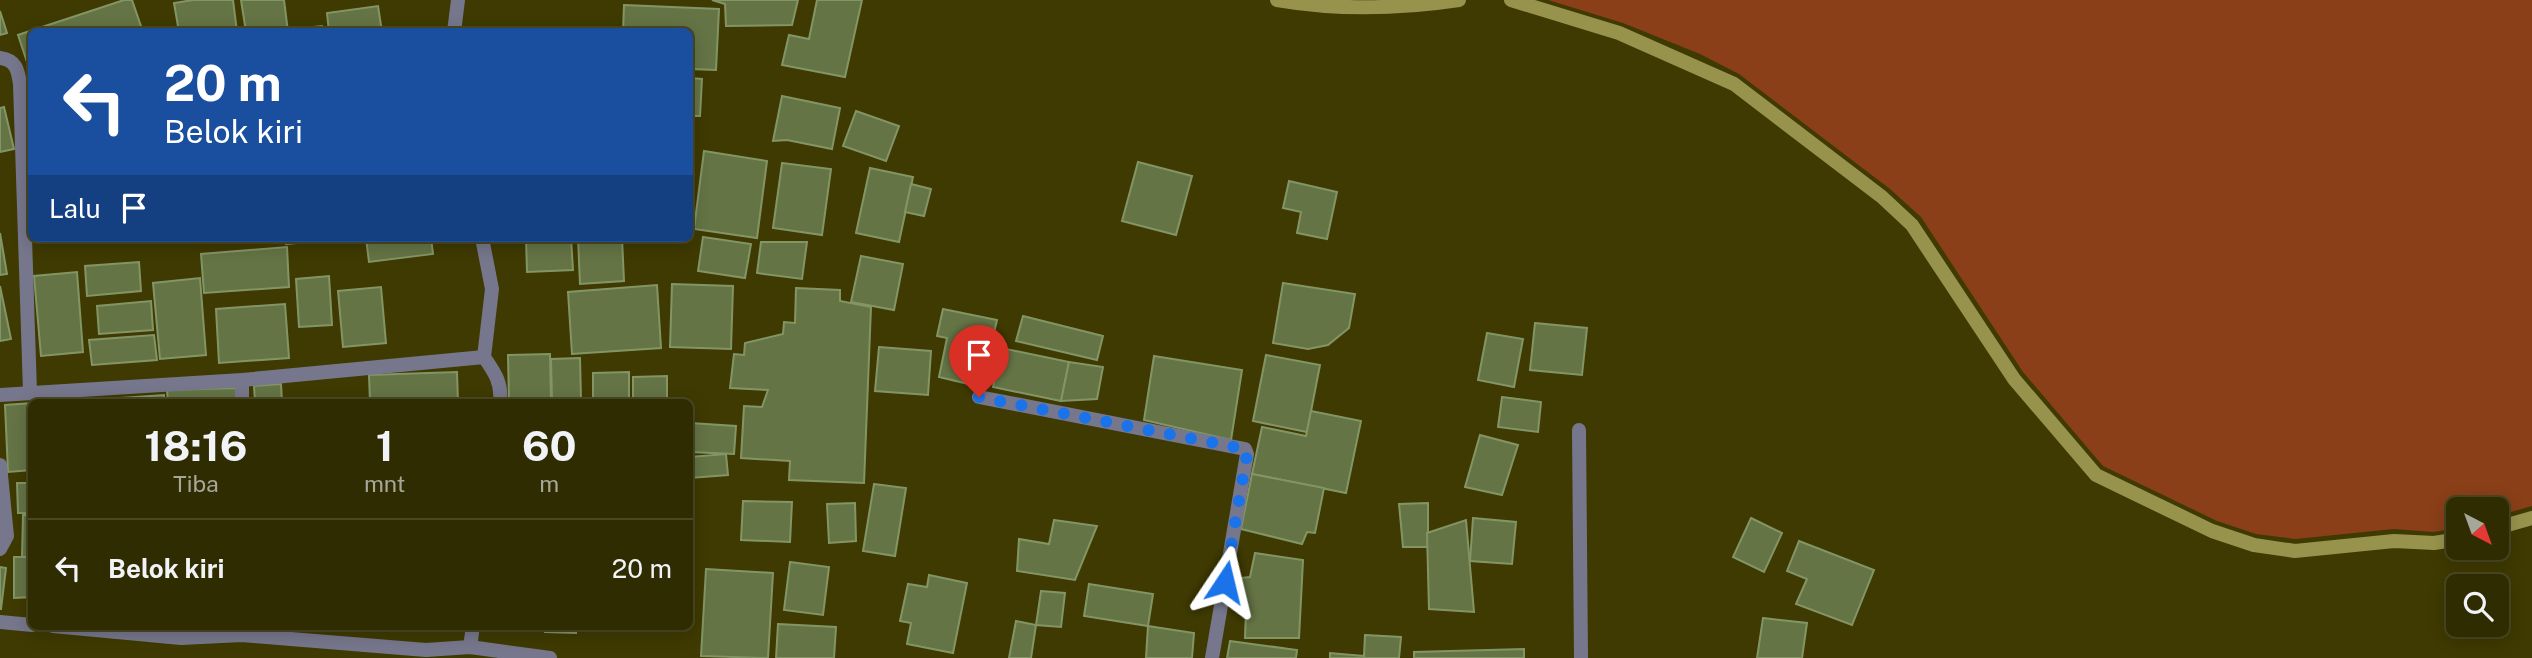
<!DOCTYPE html>
<html lang="id">
<head>
<meta charset="utf-8">
<style>
  body { margin:0; font-family:"Public Sans",sans-serif; background:#37340b; color:#f1f3f6; height:100vh; display:flex; flex-direction:column; font-size:26px; white-space:nowrap }
  * { box-sizing:border-box; margin:0 }
  p { font-size:23px; color:#a7a799 }
  .icon { flex:none; width:38px; height:38px; fill:none; stroke:currentColor; stroke-width:2; stroke-linecap:round; stroke-linejoin:round }
  .map { position:relative; flex:1; overflow:hidden }
  .panel { position:absolute; left:28px; top:399px; width:665px; height:231px; display:flex; flex-direction:column; background:#2f2c01; border-radius:10px; box-shadow:0 4px 18px #0003,0 0 0 2px #4a4823 }
  .panel>* { flex:none }
  .guide { position:absolute; left:28px; top:28px; width:665px; height:214px; border-radius:10px; box-shadow:0 4px 18px #0003,0 0 0 2px #4a4823; background:#1a4fa0; color:#fff; overflow:hidden }
  .needle { width:46px; rotate:139deg }
  .tools { position:absolute; left:2446px; top:497px; display:grid; gap:14px }
  .tools a { display:grid; place-items:center; width:63px; height:63px; border-radius:10px; background:#2f2c01; box-shadow:0 4px 18px #0003,0 0 0 2px #4a4823; font-size:35px }
  .pin { position:absolute; display:grid; place-items:center; width:60px; height:60px; color:#fff; margin:-72px -30px; border-radius:50% 50% 50% 0; rotate:-45deg; box-shadow:0 0 7px #0007 }
  .pin .icon { rotate:45deg }
  .me { position:absolute; width:77px; margin:-38px; rotate:10deg; stroke-linejoin:round; filter:drop-shadow(0 0 5px #0008) }
  .turn { display:flex; align-items:center; gap:24px; height:147px; padding:0 21px; font-size:32px }
  .turn .icon { width:91px; height:91px; stroke-width:2.5 }
  .turn b { display:block; font-size:49px; line-height:60px }
  .then { display:flex; align-items:center; height:66px; padding:0 21px; background:#0003; gap:14px; font-size:26px }
  .eta { display:flex; justify-content:space-evenly; align-items:center; height:119px; text-align:center }
  .eta b { font-size:42px; font-weight:700; line-height:49px }
  ul { padding:0; list-style:none }
  li { display:flex; align-items:center; gap:21px; height:98px; padding:0 21px; border-top:2px solid #4a4823 }
  li div { flex:1 }
  li b { display:block; font-size:26px }
  li em { font-style:normal }
  .map>svg:first-child { display:block }
  .green { fill:#8a3f18 }
  .lines { fill:none; stroke-linecap:round; stroke-linejoin:round }
  .stream { stroke:#98934c; stroke-width:14 }
  .building { fill:#647445; stroke:#849565; stroke-width:2 }
  .minor { stroke:#76778c; stroke-width:14 }
  .tertiary { stroke:#76778c; stroke-width:14 }
  .route { stroke:#1a73e8; stroke-width:12; stroke-dasharray:0 21.6 }
</style>
</head>
<body>
<div class="map">
<svg width="2532" height="658" viewBox="0 0 2532 658">
  <rect width="100%" height="100%" fill="#3f3a01"/>
  <path class="green" d="M1548,0H2532V506L2497,516V509H2459V528L2433,532L2394,529L2295,539L2256,534L2217,521L2103,466L2023,372L1921,217L1890,189L1739,74L1700,54L1623,23Z"/>
  <g class="lines">
    <g class="stream">
      <path d="M1277,0C1336,10 1399,9 1459,0"/>
      <path d="M1511,0L1619,33L1734,84L1882,197L1912,225L2014,379L2096,475L2212,531L2254,545L2295,551L2394,541L2434,543L2459,539"/>
      <path d="M2497,528L2532,518"/>
    </g>
  </g>
  <g class="building">
    <path d="M124,0H132L143,32H32V77L18,35Z"/>
    <path d="M193,0H233L237,32H179L174,3Z"/>
    <path d="M241,0H284L288,32H246Z"/>
    <path d="M712,0H798L792,25L726,26L725,4Z"/>
    <path d="M817,0H862L845,77L782,65L789,35L809,39Z"/>
    <path d="M624,5L719,9L716,70L690,69V32H623Z"/>
    <path d="M378,6L382,32H329L327,13Z"/>
    <path d="M0,11L7,33L0,35Z"/>
    <path d="M322,26L323,32H295V29Z"/>
    <path d="M690,78L702,79L700,116H690Z"/>
    <path d="M782,96L840,108L832,149L787,140L773,141Z"/>
    <path d="M4,107L14,149L0,152V108Z"/>
    <path d="M856,111L899,126L886,161L843,146Z"/>
    <path d="M704,151L767,161L757,238L694,229Z"/>
    <path d="M1138,162L1192,176L1176,235L1122,221Z"/>
    <path d="M782,163L831,169L822,235L773,228Z"/>
    <path d="M870,168L913,177L899,242L856,233Z"/>
    <path d="M1289,181L1337,192L1327,239L1297,233L1301,212L1283,208Z"/>
    <path d="M911,184L931,189L924,216L905,212Z"/>
    <path d="M0,233L7,274L0,275Z"/>
    <path d="M703,237L751,244L745,278L698,271Z"/>
    <path d="M174,238H214L175,243Z"/>
    <path d="M285,238H332V240L286,244Z"/>
    <path d="M366,238H431L433,254L369,262Z"/>
    <path d="M526,238H571L573,270L527,272Z"/>
    <path d="M578,238H622L624,281L580,284Z"/>
    <path d="M761,242H807L802,279L757,273Z"/>
    <path d="M287,247L289,287L204,293L201,254Z"/>
    <path d="M861,256L903,264L894,310L851,302Z"/>
    <path d="M139,262L141,291L87,296L85,266Z"/>
    <path d="M77,272L83,352L41,356L34,276Z"/>
    <path d="M329,276L332,325L299,327L296,279Z"/>
    <path d="M200,278L206,355L160,359L153,283Z"/>
    <path d="M1283,283L1355,294L1349,328L1328,345L1308,349L1273,343Z"/>
    <path d="M672,284L733,286L731,349L670,347Z"/>
    <path d="M657,285L661,348L572,354L568,292Z"/>
    <path d="M0,286L11,339L0,341Z"/>
    <path d="M381,287L386,343L343,347L338,291Z"/>
    <path d="M796,288L840,290V301L871,307L864,483L789,480L790,461L741,458L744,406L762,407L768,390L730,388L734,354L744,355L745,343L783,334L784,322L795,323Z"/>
    <path d="M151,301L153,330L99,334L97,306Z"/>
    <path d="M285,304L289,358L219,363L216,309Z"/>
    <path d="M943,309L997,320L981,387L939,377L947,338L937,336Z"/>
    <path d="M1023,316L1103,336L1097,360L1016,341Z"/>
    <path d="M1535,323L1587,328L1582,375L1530,370Z"/>
    <path d="M1487,333L1523,339L1514,387L1478,380Z"/>
    <path d="M154,335L157,360L92,365L89,340Z"/>
    <path d="M879,347L931,351L928,395L875,391Z"/>
    <path d="M1001,348L1069,362L1061,401L993,387Z"/>
    <path d="M550,354L551,402H509L508,355Z"/>
    <path d="M1266,355L1320,365L1307,432L1253,421Z"/>
    <path d="M1154,356L1242,370L1231,440L1144,420Z"/>
    <path d="M580,358L581,399L552,400L551,359Z"/>
    <path d="M1069,362L1103,367L1097,399L1061,401Z"/>
    <path d="M457,372L458,402H370L369,375Z"/>
    <path d="M629,372V402H593V373Z"/>
    <path d="M667,376V402H633V377Z"/>
    <path d="M281,384L282,402H255L254,386Z"/>
    <path d="M237,388V402H168L167,390Z"/>
    <path d="M164,395V402H92V400Z"/>
    <path d="M1502,397L1541,402L1538,432L1498,427Z"/>
    <path d="M32,403V470L8,472L5,405Z"/>
    <path d="M1311,411L1361,421L1346,493L1252,474L1262,427L1306,436Z"/>
    <path d="M690,423L736,426L734,454L690,452Z"/>
    <path d="M1480,435L1518,445L1502,495L1465,487Z"/>
    <path d="M726,454L728,475L690,478V457Z"/>
    <path d="M1252,474L1324,488L1315,533L1307,532L1302,544L1241,529Z"/>
    <path d="M17,483H32V513H18Z"/>
    <path d="M874,484L906,488L895,556L863,551Z"/>
    <path d="M743,501L792,502L790,542L741,540Z"/>
    <path d="M855,503L856,541L829,543L827,504Z"/>
    <path d="M1428,503V547H1403L1399,504Z"/>
    <path d="M23,515H32V557H22Z"/>
    <path d="M1473,518L1516,522L1512,564L1470,561Z"/>
    <path d="M1751,518L1782,533L1764,572L1733,557Z"/>
    <path d="M1054,520L1097,526L1075,580L1017,571L1019,539L1049,544Z"/>
    <path d="M1466,520L1474,612L1429,609L1427,533Z"/>
    <path d="M1799,541L1874,570L1852,625L1796,604L1807,579L1787,571Z"/>
    <path d="M1255,553L1303,560L1299,638H1245L1246,609L1239,606L1241,578L1250,577Z"/>
    <path d="M14,557H32V597L14,598Z"/>
    <path d="M790,562L829,567L823,615L784,610Z"/>
    <path d="M0,567L6,568L1,609H0Z"/>
    <path d="M706,569L773,573L768,658L701,656Z"/>
    <path d="M929,575L967,583L953,653L907,644L911,623L900,621L908,584L927,587Z"/>
    <path d="M1089,584L1153,594L1148,626L1084,616Z"/>
    <path d="M1041,591L1065,593L1061,627L1036,625Z"/>
    <path d="M1763,618L1807,623L1802,658H1757Z"/>
    <path d="M1016,621L1036,625L1031,658H1009Z"/>
    <path d="M778,624L836,627L834,658H776Z"/>
    <path d="M545,626H576V633L545,632Z"/>
    <path d="M1148,626L1194,633L1192,658H1146Z"/>
    <path d="M1365,635L1401,637L1399,658H1330V653L1364,656Z"/>
    <path d="M1230,641L1297,650L1296,658H1227Z"/>
    <path d="M1524,649V658H1414V652Z"/>
  </g>
  <g class="lines">
    <g class="minor">
      <path d="M454,32L458,0"/>
      <path d="M0,58C16,60 18,70 20,84L30,392"/>
      <path d="M482,238L492,289L484,357C495,373 502,383 500,402"/>
      <path d="M0,395L242,380L484,357"/>
      <path d="M979,397L1245,449L1247,454L1212,658"/>
      <path d="M242,402V380"/>
      <path d="M1579,430L1581,658"/>
      <path d="M0,465L7,536L0,549"/>
      <path d="M470,647L473,626"/>
    </g>
    <g class="tertiary">
      <path d="M0,622L32,625"/>
      <path d="M53,626L181,638L242,635L426,650L470,647L550,658"/>
    </g>
  </g>
  <g class="lines">
    <path class="route" d="M979,397L1245,449L1247,454L1225,582"/>
  </g>
</svg>
<div class="tools">
<a><svg class="needle" viewBox="-14 -14 28 28"><path d="M0-13l5 13h-10z" fill="#e53935"/><path d="M0 13l5-13h-10z" fill="#a7a799"/></svg></a>
<a><svg class="icon" aria-label="search" viewBox="0 0 24 24"><circle cx="10" cy="10" r="6"/><path d="M15 15l6 6"/></svg></a>
</div>
<div class="pin" style="left:979px;top:397px;background:#d93025"><svg class="icon" aria-label="arrive" viewBox="0 0 24 24"><path d="M6 21V4h12l-3 4 3 4H6"/></svg></div>
<svg class="me" style="left:1225px;top:582px" viewBox="-20 -20 40 40"><path d="M0-17L14 15 0 8-14 15z" fill="#1a73e8" stroke="#fff" stroke-width="4"/></svg>
<div class="guide">
<div class="turn"><svg class="icon" aria-label="left" viewBox="0 0 24 24"><path d="M17 20v-9H6M10 6l-5 5 5 5"/></svg><div><b>20 m</b>Belok kiri</div></div>
<div class="then">Lalu<svg class="icon" aria-label="arrive" viewBox="0 0 24 24"><path d="M6 21V4h12l-3 4 3 4H6"/></svg></div>
</div>
<section class="panel">
<div class="eta">
<div><b>18:16</b><p>Tiba</p></div>
<div><b>1</b><p>mnt</p></div>
<div><b>60</b><p>m</p></div>
</div>
<ul>
<li><svg class="icon" aria-label="left" viewBox="0 0 24 24"><path d="M17 20v-9H6M10 6l-5 5 5 5"/></svg><div><b>Belok kiri</b></div><em>20 m</em></li>
</ul>
</section>
</div>
</body>
</html>
